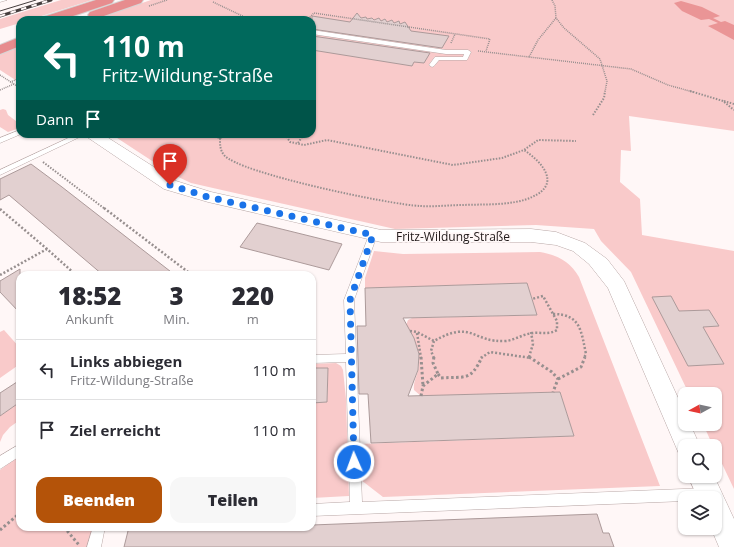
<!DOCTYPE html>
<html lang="de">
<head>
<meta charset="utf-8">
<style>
  body { margin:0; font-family:"Open Sans",sans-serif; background:#f7f7f7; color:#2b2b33; height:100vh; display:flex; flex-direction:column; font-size:15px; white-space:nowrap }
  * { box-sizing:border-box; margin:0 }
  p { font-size:13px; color:#7c7c81 }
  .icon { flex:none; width:22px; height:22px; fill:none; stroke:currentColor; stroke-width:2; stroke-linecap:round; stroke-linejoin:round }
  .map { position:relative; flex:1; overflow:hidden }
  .drawer { position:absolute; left:16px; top:271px; width:300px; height:260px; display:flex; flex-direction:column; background:#fff; border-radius:12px; box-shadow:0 1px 3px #0004 }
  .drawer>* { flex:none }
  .guide { position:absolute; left:16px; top:16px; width:300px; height:122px; border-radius:12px; box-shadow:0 1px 3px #0004; background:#00695c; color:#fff; overflow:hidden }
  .needle { width:26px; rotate:262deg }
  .tools { position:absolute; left:678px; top:387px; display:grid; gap:8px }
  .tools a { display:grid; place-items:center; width:44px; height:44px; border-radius:8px; background:#fff; box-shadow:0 1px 3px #0004; font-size:20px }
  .pin { position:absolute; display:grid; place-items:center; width:34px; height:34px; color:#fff; margin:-41px -17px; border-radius:50% 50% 50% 0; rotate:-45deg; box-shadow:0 0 4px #0007 }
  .pin .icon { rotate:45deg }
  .me { position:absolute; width:44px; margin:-22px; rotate:358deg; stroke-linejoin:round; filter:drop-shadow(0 0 3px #0008) }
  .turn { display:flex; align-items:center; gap:14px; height:84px; padding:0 20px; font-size:18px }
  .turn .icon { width:52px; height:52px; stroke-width:2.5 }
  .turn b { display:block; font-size:28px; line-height:34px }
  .then { display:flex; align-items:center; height:38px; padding:0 20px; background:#0003; gap:8px; font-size:15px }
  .eta { display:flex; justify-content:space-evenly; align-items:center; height:68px; text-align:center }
  .eta b { font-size:24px; font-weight:800; line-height:28px }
  .cta { display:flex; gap:8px; margin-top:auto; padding:8px 20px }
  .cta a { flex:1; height:46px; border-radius:12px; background:#b45309; color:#fff; font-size:16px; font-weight:800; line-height:46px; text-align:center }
  .cta a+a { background:#f7f7f7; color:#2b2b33 }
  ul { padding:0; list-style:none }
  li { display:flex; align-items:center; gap:12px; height:60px; padding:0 20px; border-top:1px solid #e1e1e2 }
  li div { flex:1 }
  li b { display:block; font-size:15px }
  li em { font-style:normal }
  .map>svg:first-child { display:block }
  .green { fill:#f9caca }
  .water { fill:#ea9596 }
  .building { fill:#e2d0d0; stroke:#ac9a9a }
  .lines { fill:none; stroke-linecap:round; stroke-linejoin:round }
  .lane-casing { stroke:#b9a8a7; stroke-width:1 }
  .street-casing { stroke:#b9a8a7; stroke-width:1 }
  .highway-casing { stroke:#d7d5d5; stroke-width:2 }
  .path-far3 { stroke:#978f8f; stroke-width:1.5; stroke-dasharray:1 1; stroke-linecap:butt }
  .path-far2 { stroke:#978f8f; stroke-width:2; stroke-dasharray:1.5 1.5; stroke-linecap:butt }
  .path-far1 { stroke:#978f8f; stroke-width:2.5; stroke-dasharray:2 2; stroke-linecap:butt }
  .path { stroke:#978f8f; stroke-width:3; stroke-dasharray:2.5 2.5; stroke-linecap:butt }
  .lane { fill:#fff; fill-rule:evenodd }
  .street { fill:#fff; fill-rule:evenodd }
  .highway { fill:#e78c8e; fill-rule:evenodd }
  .tram { stroke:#443d3d; stroke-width:1 }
  .rail-casing { stroke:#443d3d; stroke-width:3 }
  .rail { stroke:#fff7f7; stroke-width:2; stroke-dasharray:5.5; stroke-linecap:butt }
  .route { stroke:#1a73e8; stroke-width:7; stroke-dasharray:0 12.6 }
  .labels { text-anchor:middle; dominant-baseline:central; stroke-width:3.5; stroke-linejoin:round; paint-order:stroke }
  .street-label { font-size:12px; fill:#1f1818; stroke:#fff7f7 }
</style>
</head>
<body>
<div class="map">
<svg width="734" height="547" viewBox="0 0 734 547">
  <rect width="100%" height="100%" fill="#fff7f7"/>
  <g class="green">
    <path d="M61,0H92L29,20H20V23L0,29V19Z"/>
    <path d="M151,0H734V131L629,116L631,151L621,150L620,182L640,199L642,235L734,251V489L715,449V446H713L703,424H715V394H689L631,272L601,241L594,229L536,225L395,229L191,183L172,174L111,134H312V20H92Z"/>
    <path d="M20,46V83L0,70V54Z"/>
    <path d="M3,109L6,110L8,115L20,124V128L8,132L0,127V110Z"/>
    <path d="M374,251L403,254L540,252C557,255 570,261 579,277L660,486L383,497L361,480L359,444L574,436L560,392L421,396L414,390C413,383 416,378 418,371C422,354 415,340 406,325L408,320L412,318L537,315L527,283L365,288V278Z"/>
    <path d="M4,330L20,348V364L0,378V332Z"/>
    <path d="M336,363L341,366L343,370L346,399L349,496L312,498V403L327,402L328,368H312V364Z"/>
    <path d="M20,402V419L17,422L10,427L3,435L0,442V416Z"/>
    <path d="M20,455V527H94L87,547H0V470Z"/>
  </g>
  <path class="water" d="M681,1L702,7L720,16L713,18L721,22L725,21L734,25V40L708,26L718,23L709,19L701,20L682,11L674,3Z"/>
  <g class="building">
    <path d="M357,13L361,18L366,17L367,19L372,18L374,20L379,18L381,21L385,19L387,22L392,20L394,23L399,21L400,24L405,22L411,31L449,36L442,48L312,29V16L350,22Z"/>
    <path d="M312,36L430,53L424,63L414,62L412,66L312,50Z"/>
    <path d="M31,164L62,187L175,275H103L9,195L0,200V179Z"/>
    <path d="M257,223L342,244L329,270L240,247Z"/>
    <path d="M20,269V313L0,292V281Z"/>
    <path d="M527,283L537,315L403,318L414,338L419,354L418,370L408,396L560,392L574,436L371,443L368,394H359L357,326H366L365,288Z"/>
    <path d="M671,296L679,311L709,310L719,326L703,327L724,364L688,366L652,297Z"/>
    <path d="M312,368H328L327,402L312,403Z"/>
    <path d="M20,380V402L0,416V393Z"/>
    <path d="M597,514L603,533H609L614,547H124L129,527H197V529L312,527V525Z"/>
  </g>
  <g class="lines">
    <defs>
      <g id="lane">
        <path d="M0,0H7L0,2Z"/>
        <path d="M312,30L446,50H468L471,52L467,60H439L434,66L432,67L429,65L435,57H463L464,54H446L312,34Z"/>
        <path d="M20,130V134H21L0,143V138Z"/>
        <path d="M77,134H86L0,175V170Z"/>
        <path d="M373,232L377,235L354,300L362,502L708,488L712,490L714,494L712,498H685V501L312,516V504L350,502L346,362L312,363V355L346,354L344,300L369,235Z"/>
        <path d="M20,444V456L0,469V456Z"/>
        <path d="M93,527H105L101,547H87Z"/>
      </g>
      <g id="street">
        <path d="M85,134H102L176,181L211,192L381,230L531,229L556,232L585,243L607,259L624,281L685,413V424H690L700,446H685V456L679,454L608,288L589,264L573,251L556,245L531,242H381L208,202L164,189L87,137Z"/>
        <path d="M688,476H714L734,519V547H719L711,528H715V498H698Z"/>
      </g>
      <g id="highway">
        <path d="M96,0H114L112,3L61,20H42L43,17Z"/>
        <path d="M125,0H143L141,3L98,18H90L88,15L90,12Z"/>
        <path d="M20,37V46L0,54V45Z"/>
      </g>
    </defs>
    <use href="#lane" class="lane-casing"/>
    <use href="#street" class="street-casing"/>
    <use href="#highway" class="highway-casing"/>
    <g class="path-far3">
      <path d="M552,0L555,6L556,18L564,28L600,59L607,81L605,92"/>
      <path d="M213,2L251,20"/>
      <path d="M149,6L167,0"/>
      <path d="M556,18L538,40L529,57L631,69L668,85L693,92"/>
      <path d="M307,20L314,13L490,39L486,51"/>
      <path d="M451,43L455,34"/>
      <path d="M478,51L529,57"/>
      <path d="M0,75L20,88"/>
      <path d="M10,82L18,79"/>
      <path d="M0,90L14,84"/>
    </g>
    <g class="path-far2">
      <path d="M690,91L723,101L734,110"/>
      <path d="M724,101L734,104"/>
      <path d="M593,115L604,98L605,91"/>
      <path d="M206,134L220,138L231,134"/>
      <path d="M285,134L290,142L304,145L327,140L453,165L502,158L524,150L538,140L576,141"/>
      <path d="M220,138C220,145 220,150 224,155C238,173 392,205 420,206C434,207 449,205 463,205C483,204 513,206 532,197C562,184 542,162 524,150"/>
      <path d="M298,143L304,134"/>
      <path d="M43,162L105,209"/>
    </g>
    <g class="path-far1">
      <path d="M104,208L192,275"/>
      <path d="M0,209L47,249"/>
      <path d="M0,275L47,249L76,275"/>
      <path d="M553,314C581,314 581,331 586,354L584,358"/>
      <path d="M410,331L417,332L434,341C473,319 472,343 506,341C515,340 523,334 533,333C541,332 549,335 557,330V321L543,296L532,299"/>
      <path d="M417,333L421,358"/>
      <path d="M529,357L533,344L531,332"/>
      <path d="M434,358L431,351L434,341"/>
      <path d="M481,358L490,352L531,358"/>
    </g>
    <g class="path">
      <path d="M421,357L423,386"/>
      <path d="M529,357L552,372L558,379L553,392"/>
      <path d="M438,374L441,378C466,376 470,382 482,357"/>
      <path d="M558,379L581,367L585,357"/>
      <path d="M421,396L423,386L438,374L433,363L434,357"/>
      <path d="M64,527L79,545"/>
      <path d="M0,530L20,513"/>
    </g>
    <use href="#lane" class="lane"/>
    <use href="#street" class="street"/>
    <use href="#highway" class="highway"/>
    <path class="tram" d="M0,11L36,0"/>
    <defs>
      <path id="rail" d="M0,16L51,0"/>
    </defs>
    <use href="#rail" class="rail-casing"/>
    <use href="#rail" class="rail"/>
  </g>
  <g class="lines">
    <path class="route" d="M170,185L208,197L373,235L350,300L354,462"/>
  </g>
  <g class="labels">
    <g class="street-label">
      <text x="453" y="236">Fritz-Wildung-Straße</text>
    </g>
  </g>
</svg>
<div class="tools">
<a><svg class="needle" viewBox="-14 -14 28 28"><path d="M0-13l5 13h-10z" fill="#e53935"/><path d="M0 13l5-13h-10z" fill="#7c7c81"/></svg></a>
<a><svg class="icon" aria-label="search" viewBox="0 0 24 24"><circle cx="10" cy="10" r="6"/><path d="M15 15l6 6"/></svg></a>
<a><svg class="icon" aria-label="layers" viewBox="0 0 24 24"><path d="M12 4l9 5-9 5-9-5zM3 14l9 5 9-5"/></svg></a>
</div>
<div class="pin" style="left:170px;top:185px;background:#d93025"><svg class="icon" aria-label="arrive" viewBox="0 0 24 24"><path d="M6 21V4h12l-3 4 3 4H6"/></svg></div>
<svg class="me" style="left:354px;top:462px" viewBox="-20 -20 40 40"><circle r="17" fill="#1a73e8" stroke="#fff" stroke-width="3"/><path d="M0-11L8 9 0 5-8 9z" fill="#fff"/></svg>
<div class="guide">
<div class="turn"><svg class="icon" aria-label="left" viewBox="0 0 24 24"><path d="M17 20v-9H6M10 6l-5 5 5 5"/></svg><div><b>110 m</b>Fritz-Wildung-Straße</div></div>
<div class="then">Dann<svg class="icon" aria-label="arrive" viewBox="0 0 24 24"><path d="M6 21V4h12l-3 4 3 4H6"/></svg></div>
</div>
<section class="drawer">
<div class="eta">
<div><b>18:52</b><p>Ankunft</p></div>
<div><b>3</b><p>Min.</p></div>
<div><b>220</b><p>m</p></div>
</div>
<ul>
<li><svg class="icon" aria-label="left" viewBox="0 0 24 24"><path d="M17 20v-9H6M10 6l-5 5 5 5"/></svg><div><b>Links abbiegen</b><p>Fritz-Wildung-Straße</p></div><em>110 m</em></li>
<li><svg class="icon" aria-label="arrive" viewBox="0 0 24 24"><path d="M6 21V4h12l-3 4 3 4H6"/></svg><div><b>Ziel erreicht</b></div><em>110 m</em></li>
</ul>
<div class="cta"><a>Beenden</a><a>Teilen</a></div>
</section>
</div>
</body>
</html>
